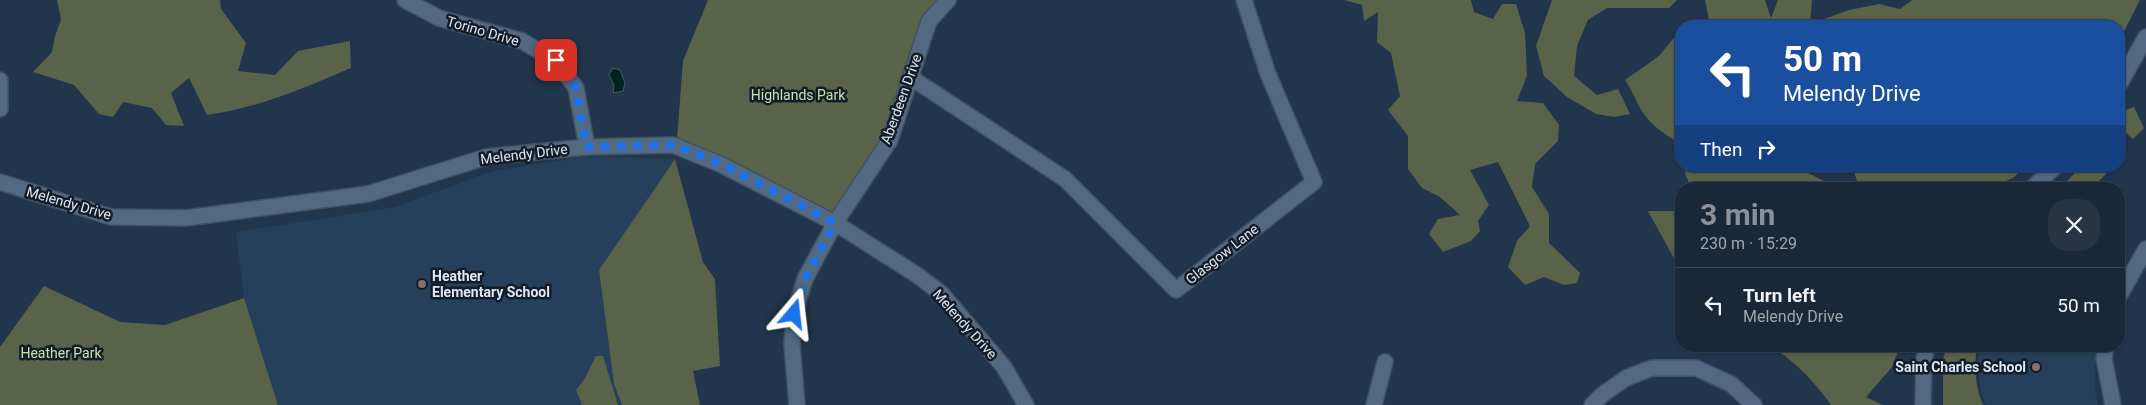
<!DOCTYPE html>
<html lang="en">
<head>
<meta charset="utf-8">
<style>
  body { margin:0; font-family:Roboto,sans-serif; background:#263444; color:#f1f3f6; height:100vh; display:flex; flex-direction:column; font-size:19px; white-space:nowrap }
  * { box-sizing:border-box; margin:0 }
  p { font-size:16px; color:#9fa6ae }
  .icon { flex:none; width:28px; height:28px; fill:none; stroke:currentColor; stroke-width:2; stroke-linecap:round; stroke-linejoin:round }
  .map { position:relative; flex:1; overflow:hidden }
  .panel { position:absolute; left:1675px; top:182px; width:450px; height:170px; display:flex; flex-direction:column; background:#192839; border-radius:20px; box-shadow:0 1px 4px #0004,0 0 0 1px #374453 }
  .panel>* { flex:none }
  .guide { position:absolute; left:1675px; top:20px; width:450px; height:152px; border-radius:20px; box-shadow:0 1px 4px #0004,0 0 0 1px #374453; background:#1a4fa0; color:#fff; overflow:hidden }
  .pin { position:absolute; display:grid; place-items:center; width:42px; height:42px; color:#fff; margin:-21px; border-radius:10px; box-shadow:0 2px 8px #0006 }
  .me { position:absolute; width:55px; margin:-28px; rotate:17deg; stroke-linejoin:round; filter:drop-shadow(0 0 4px #0008) }
  .turn { display:flex; align-items:center; gap:18px; height:105px; padding:0 25px; font-size:22px }
  .turn .icon { width:65px; height:65px; stroke-width:2.5 }
  .turn b { display:block; font-size:35px; line-height:42px }
  .then { display:flex; align-items:center; height:48px; padding:0 25px; background:#0003; gap:10px; font-size:19px }
  .round { display:grid; place-items:center; flex:none; width:52px; height:52px; border-radius:20px; background:#263444 }
  .overview { display:flex; align-items:center; justify-content:space-between; height:85px; padding:0 25px }
  h1 { font-size:30px; font-weight:700; line-height:38px; color:#8c9099 }
  ul { padding:0; list-style:none }
  li { display:flex; align-items:center; gap:15px; height:75px; padding:0 25px; border-top:1px solid #374453 }
  li div { flex:1 }
  li b { display:block; font-size:19px }
  li em { font-style:normal }
  .map>svg:first-child { display:block }
  .built { fill:#263f5b }
  .green { fill:#586349 }
  .water { fill:#002121; stroke:#425d61 }
  .lines { fill:none; stroke-linecap:round; stroke-linejoin:round }
  .street-casing { stroke:#405164; stroke-width:18 }
  .secondary-casing { stroke:#405164; stroke-width:18 }
  .street { stroke:#536982; stroke-width:15 }
  .secondary { stroke:#536982; stroke-width:15 }
  .route { stroke:#1a73e8; stroke-width:9; stroke-dasharray:0 16.2 }
  .education-dot { fill:#8d6e63; stroke:#131c26; stroke-width:2 }
  .labels { text-anchor:middle; dominant-baseline:central; stroke-width:5; stroke-linejoin:round; paint-order:stroke }
  .street-label { font-size:14px; fill:#dce8f7; stroke:#131c26 }
  .park-label { font-size:14px; fill:#cae2aa; stroke:#131c26 }
  .poi-label { font-size:14px; font-weight:bold; fill:#dce8f7; stroke:#131c26; text-anchor:start }
</style>
</head>
<body>
<div class="map">
<svg width="2146" height="405" viewBox="0 0 2146 405">
  <rect width="100%" height="100%" fill="#21354c"/>
  <g class="built">
    <path d="M586,156L675,159L599,270L614,384L622,405H278L244,298L236,232L395,207L493,171Z"/>
    <path d="M1977,346H2095V388L2098,405H1987L1982,396L1979,376Z"/>
  </g>
  <g class="green">
    <path d="M57,0H220L221,9L246,43L238,71L275,75L298,51L350,41L351,68C304,88 258,108 207,115L189,78L171,93L184,126L166,125L152,108L123,102L113,117L99,114L74,85L33,72L52,52L55,36L61,20Z"/>
    <path d="M708,0H942L906,94L836,227L677,139L683,61Z"/>
    <path d="M1344,0H1471L1474,12L1493,19L1502,4H1516L1525,33L1527,76L1517,101L1543,103L1559,125L1558,141L1535,164L1532,187L1549,214V243L1580,273L1577,283L1564,285L1544,277L1525,285L1508,267L1517,241L1530,226L1498,162L1470,170L1489,205L1478,221L1480,231L1471,241L1443,252L1429,234L1438,219L1460,215L1440,197L1422,188L1408,169V136L1388,110L1400,96L1391,53L1377,42L1378,12L1364,21L1362,5Z"/>
    <path d="M1552,0H1677L1669,8H1607L1588,20L1577,46L1574,76L1597,95L1618,89L1630,114L1614,117L1596,114L1567,97L1544,76L1536,46Z"/>
    <path d="M1705,0H1765L1771,18L1778,0H1812L1810,24L1849,10L1879,4L1900,9L1912,0H2140L2119,41V26H1710Z"/>
    <path d="M1681,34V144C1667,136 1650,125 1642,111C1636,101 1632,90 1625,80L1659,56L1673,39Z"/>
    <path d="M2134,107L2144,128L2133,139L2125,132H2119C2119,118 2119,111 2134,107Z"/>
    <path d="M675,159L703,262L715,279L720,366L693,371L700,405H622L614,384L599,270Z"/>
    <path d="M1686,166H1766L1770,173L1806,172L1830,184L1859,187L1852,166H2025L2013,178L1987,189H1692L1685,174Z"/>
    <path d="M2082,166H2109L2106,174L2090,189H2059Z"/>
    <path d="M1648,211H1673L1681,216V271Z"/>
    <path d="M44,286L120,322L165,325L244,298L278,405H0V347Z"/>
    <path d="M1771,346H1900L1892,367L1866,397L1883,405H1831C1814,381 1795,362 1771,346Z"/>
    <path d="M1947,346H1977C1974,365 1975,388 1983,405H1943V359Z"/>
    <path d="M596,356H603L618,405H581L582,404L576,390L585,378Z"/>
  </g>
  <path class="water" d="M613,68L620,70L625,83L623,91L613,93L614,85L609,75Z"/>
  <g class="lines">
    <defs>
      <g id="street">
        <path d="M405,0L439,18L522,41L556,61L576,88L587,147"/>
        <path d="M910,77L1065,179L1176,290L1314,182L1268,74L1244,0"/>
        <path d="M0,80V109"/>
        <path d="M0,182L111,217L186,218L368,194L486,157L587,147L673,145L722,165L835,223L917,275L942,294L1004,367L1026,405"/>
        <path d="M2119,296L2146,249"/>
        <path d="M2106,346L2104,358L2113,405"/>
        <path d="M797,405L792,345L794,314L805,279L835,223L890,140L929,21L948,0"/>
        <path d="M1374,405L1385,362"/>
        <path d="M1592,405L1602,395L1626,378L1652,368H1696L1731,384L1754,405"/>
      </g>
      <g id="secondary">
        <path d="M2119,85L2146,37"/>
        <path d="M2031,189L2056,166"/>
        <path d="M1923,405L1924,360L1927,346"/>
      </g>
    </defs>
    <use href="#street" class="street-casing"/>
    <use href="#secondary" class="secondary-casing"/>
    <use href="#street" class="street"/>
    <use href="#secondary" class="secondary"/>
  </g>
  <g class="lines">
    <path class="route" d="M556,60L576,88L586,147L673,145L722,164L835,223L805,279L794,314"/>
  </g>
  <g class="education-dot">
    <circle cx="422" cy="284" r="5"/>
    <circle cx="2036" cy="367" r="5"/>
  </g>
  <g class="labels">
    <g class="street-label">
      <text transform="translate(483 31) rotate(16)">Torino Drive</text>
      <text transform="translate(901 99) rotate(-70)">Aberdeen Drive</text>
      <text transform="translate(524 154) rotate(-7)">Melendy Drive</text>
      <text transform="translate(69 203) rotate(16)">Melendy Drive</text>
      <text transform="translate(1222 254) rotate(-38)">Glasgow Lane</text>
      <text transform="translate(965 324) rotate(48)">Melendy Drive</text>
    </g>
    <g class="park-label">
      <text x="798" y="95">Highlands Park</text>
      <text x="61" y="353">Heather Park</text>
    </g>
    <g class="poi-label">
      <text x="432" y="276">Heather<tspan x="432" dy="16">Elementary School</tspan></text>
      <text x="2026" y="367" text-anchor="end">Saint Charles School</text>
    </g>
  </g>
</svg>
<div class="pin" style="left:556px;top:60px;background:#d93025"><svg class="icon" aria-label="arrive" viewBox="0 0 24 24"><path d="M6 21V4h12l-3 4 3 4H6"/></svg></div>
<svg class="me" style="left:794px;top:314px" viewBox="-20 -20 40 40"><path d="M0-17L14 15 0 8-14 15z" fill="#1a73e8" stroke="#fff" stroke-width="4"/></svg>
<div class="guide">
<div class="turn"><svg class="icon" aria-label="left" viewBox="0 0 24 24"><path d="M17 20v-9H6M10 6l-5 5 5 5"/></svg><div><b>50 m</b>Melendy Drive</div></div>
<div class="then">Then<svg class="icon" aria-label="right" viewBox="0 0 24 24"><path d="M7 20v-9h11M14 6l5 5-5 5"/></svg></div>
</div>
<section class="panel">
<div class="overview"><div><h1>3 min</h1><p>230 m · 15:29</p></div><a class="round"><svg class="icon" aria-label="close" viewBox="0 0 24 24"><path d="M6 6l12 12M18 6L6 18"/></svg></a></div>
<ul>
<li><svg class="icon" aria-label="left" viewBox="0 0 24 24"><path d="M17 20v-9H6M10 6l-5 5 5 5"/></svg><div><b>Turn left</b><p>Melendy Drive</p></div><em>50 m</em></li>
</ul>
</section>
</div>
</body>
</html>
